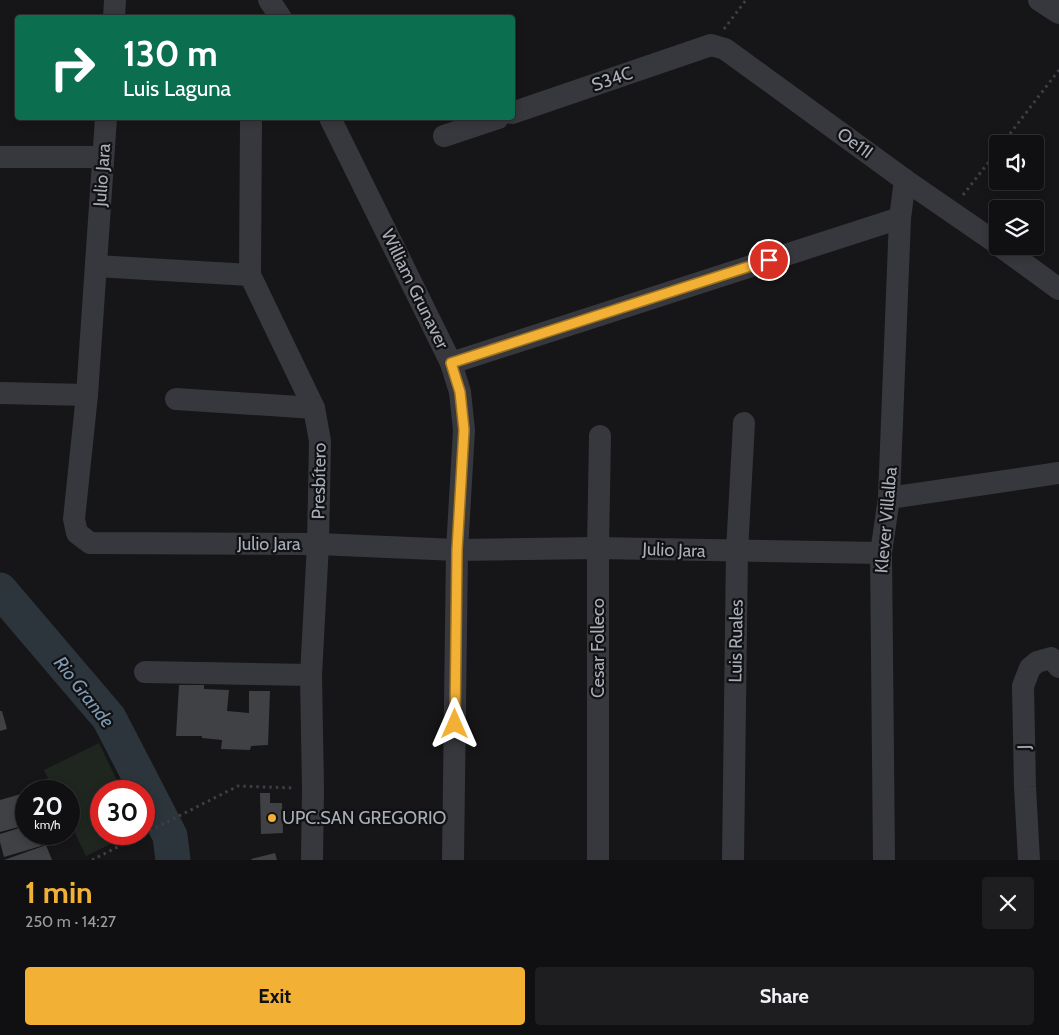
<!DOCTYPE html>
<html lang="en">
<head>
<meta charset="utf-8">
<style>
  body { margin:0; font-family:Cabin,sans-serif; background:#1e1e20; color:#f1f3f6; height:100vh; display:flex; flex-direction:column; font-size:19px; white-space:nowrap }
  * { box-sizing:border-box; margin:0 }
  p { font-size:16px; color:#9c9d9f }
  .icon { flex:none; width:28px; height:28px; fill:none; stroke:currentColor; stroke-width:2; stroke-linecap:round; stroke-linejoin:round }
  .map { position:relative; height:860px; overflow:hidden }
  .panel { display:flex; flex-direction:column; background:#101012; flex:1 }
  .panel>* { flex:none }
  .banner { position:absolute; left:15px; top:15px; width:500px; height:105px; border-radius:5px; box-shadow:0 2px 8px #0003,0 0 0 1px #303032; background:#0b6e4f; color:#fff; overflow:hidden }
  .controls { position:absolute; left:989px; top:135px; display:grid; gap:10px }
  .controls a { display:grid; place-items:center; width:55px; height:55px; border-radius:5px; background:#101012; box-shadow:0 2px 8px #0003,0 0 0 1px #303032; font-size:25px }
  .speed { position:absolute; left:15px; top:780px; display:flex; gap:10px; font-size:25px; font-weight:700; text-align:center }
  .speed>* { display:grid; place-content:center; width:65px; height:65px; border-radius:50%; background:#101012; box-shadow:0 2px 8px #0003,0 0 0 1px #303032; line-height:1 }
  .speed small { font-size:12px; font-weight:400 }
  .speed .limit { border:8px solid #d22; background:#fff; color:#111 }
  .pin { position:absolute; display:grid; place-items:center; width:42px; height:42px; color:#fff; margin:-21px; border:2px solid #fff; border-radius:50%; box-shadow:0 1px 5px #0007 }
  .me { position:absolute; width:55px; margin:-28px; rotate:0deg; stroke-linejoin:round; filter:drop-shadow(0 0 4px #0008) }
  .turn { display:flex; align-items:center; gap:18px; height:105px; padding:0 25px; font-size:22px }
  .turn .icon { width:65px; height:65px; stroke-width:2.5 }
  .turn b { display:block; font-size:35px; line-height:42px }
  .round { display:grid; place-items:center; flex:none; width:52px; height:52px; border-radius:5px; background:#1e1e20 }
  .headline { display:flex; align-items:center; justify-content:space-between; height:85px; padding:0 25px }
  h1 { font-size:30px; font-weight:800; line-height:38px; color:#f2b134 }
  .cta { display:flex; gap:10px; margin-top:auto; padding:10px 25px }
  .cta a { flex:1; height:58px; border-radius:5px; background:#f2b134; color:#111; font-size:20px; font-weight:800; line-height:58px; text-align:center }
  .cta a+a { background:#1e1e20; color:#f1f3f6 }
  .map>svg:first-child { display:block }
  .green { fill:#1e261f }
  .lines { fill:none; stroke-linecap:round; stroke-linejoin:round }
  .river { stroke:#2c353c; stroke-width:35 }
  .building { fill:#404145 }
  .path { stroke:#3d3f44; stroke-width:3; stroke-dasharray:2.5 4; stroke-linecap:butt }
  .minor { stroke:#37383d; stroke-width:22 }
  .route-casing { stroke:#9d7322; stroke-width:12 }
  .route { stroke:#f2b134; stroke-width:9 }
  .poi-dot { fill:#f2b134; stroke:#111113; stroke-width:2 }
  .labels { text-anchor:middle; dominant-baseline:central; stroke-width:4.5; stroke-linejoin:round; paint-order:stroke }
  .street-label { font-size:18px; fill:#a8adb8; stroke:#111113 }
  .poi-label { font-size:18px; fill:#a8adb8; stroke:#111113; text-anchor:start }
  .water-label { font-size:19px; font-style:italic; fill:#7f9bb3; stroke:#111113 }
</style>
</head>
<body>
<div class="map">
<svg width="1059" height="860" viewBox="0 0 1059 860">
  <rect width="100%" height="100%" fill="#161618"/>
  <path class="green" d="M99,743L122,791H101V834H131L86,856L69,821V791H54L44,770Z"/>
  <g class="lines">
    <path class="river" d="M0,590L109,718L170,836L173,860"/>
  </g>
  <g class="building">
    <path d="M179,685H204V689L229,690L227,711L249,713V691H270L268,745L251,746L250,750L221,749L222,740L202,738V736H176Z"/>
    <path d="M0,711H2L7,729L0,731Z"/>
    <path d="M260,793H270V803H282L283,833L261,834Z"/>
    <path d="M21,794L26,813V825L0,832V800Z"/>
    <path d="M26,826V834H37L41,846L4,857L0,842V834Z"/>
    <path d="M46,845L52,860H4Z"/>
    <path d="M275,853L277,860H252L251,859Z"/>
  </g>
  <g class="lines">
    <g class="path">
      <path d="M724,29L746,0"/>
      <path d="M1002,144L1059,70"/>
      <path d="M963,195L998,150"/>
      <path d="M92,860L238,786L294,788"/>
    </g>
    <g class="minor">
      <path d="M269,0L281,18"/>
      <path d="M1039,0L1059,13"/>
      <path d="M114,18L115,0"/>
      <path d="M512,113L711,45L725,49L905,180L998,244"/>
      <path d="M106,118L87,395L74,519L77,533L90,543L318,544L457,550L598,548L881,553"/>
      <path d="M251,118L250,275L314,408L320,441L318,544L311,675L313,789L312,860"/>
      <path d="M330,118L451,363L460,392L464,430L457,550L453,860"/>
      <path d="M444,136L498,118"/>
      <path d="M0,157H103"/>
      <path d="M1000,246L1059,289"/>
      <path d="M96,266L250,275"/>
      <path d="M451,363L900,218"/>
      <path d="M0,393L87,395"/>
      <path d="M176,399L314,408"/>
      <path d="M889,498L1059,473"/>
      <path d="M145,672L311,675"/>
      <path d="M598,860V548L600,436"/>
      <path d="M733,860L737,551L744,423"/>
      <path d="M884,860L881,553L889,498L900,218L905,180"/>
      <path d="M1029,860L1025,787L1023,686L1030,668L1037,662L1051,658L1059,667"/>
    </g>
  </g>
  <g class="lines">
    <defs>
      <path id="route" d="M455,724L457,550L464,430L460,392L451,363L769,260"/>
    </defs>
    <use href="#route" class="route-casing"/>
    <use href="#route" class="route"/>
  </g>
  <circle class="poi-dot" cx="272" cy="818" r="5"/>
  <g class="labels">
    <g class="street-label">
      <text transform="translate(612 79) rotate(-19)">S34C</text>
      <text transform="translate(855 143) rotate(36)">Oe11I</text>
      <text transform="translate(102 175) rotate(-86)">Julio Jara</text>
      <text transform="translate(415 289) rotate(64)">William Grunaver</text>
      <text transform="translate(319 481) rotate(-89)">Presbítero</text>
      <text transform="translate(886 520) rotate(-85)">Klever Villalba</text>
      <text x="269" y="544">Julio Jara</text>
      <text transform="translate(674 550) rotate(2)">Julio Jara</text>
      <text transform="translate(736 641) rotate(-89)">Luis Ruales</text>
      <text transform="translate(598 648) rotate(-90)">Cesar Folleco</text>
      <text transform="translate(1024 747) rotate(-91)">J</text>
    </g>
    <g class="poi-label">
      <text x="282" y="818">UPC.SAN GREGORIO</text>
    </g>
    <g class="water-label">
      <text transform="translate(84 692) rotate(52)">Rio Grande</text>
    </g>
  </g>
</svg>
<div class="controls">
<a><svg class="icon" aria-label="sound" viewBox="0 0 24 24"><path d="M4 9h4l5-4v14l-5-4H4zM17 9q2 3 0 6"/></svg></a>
<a><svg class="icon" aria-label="layers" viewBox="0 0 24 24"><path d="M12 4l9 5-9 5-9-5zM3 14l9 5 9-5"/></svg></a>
</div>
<div class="speed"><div>20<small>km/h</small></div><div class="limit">30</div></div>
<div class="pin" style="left:769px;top:260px;background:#d93025"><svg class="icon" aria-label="arrive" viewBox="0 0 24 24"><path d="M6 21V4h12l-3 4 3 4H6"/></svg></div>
<svg class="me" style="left:455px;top:724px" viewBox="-20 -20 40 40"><path d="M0-17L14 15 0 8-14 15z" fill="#f2b134" stroke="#fff" stroke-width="4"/></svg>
<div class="banner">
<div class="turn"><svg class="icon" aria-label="right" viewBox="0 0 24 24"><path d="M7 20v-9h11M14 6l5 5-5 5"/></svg><div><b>130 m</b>Luis Laguna</div></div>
</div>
</div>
<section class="panel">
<div class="headline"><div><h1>1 min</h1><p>250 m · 14:27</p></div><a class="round"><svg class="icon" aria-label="close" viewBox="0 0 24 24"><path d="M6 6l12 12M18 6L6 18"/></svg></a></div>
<div class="cta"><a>Exit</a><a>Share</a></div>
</section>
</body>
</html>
